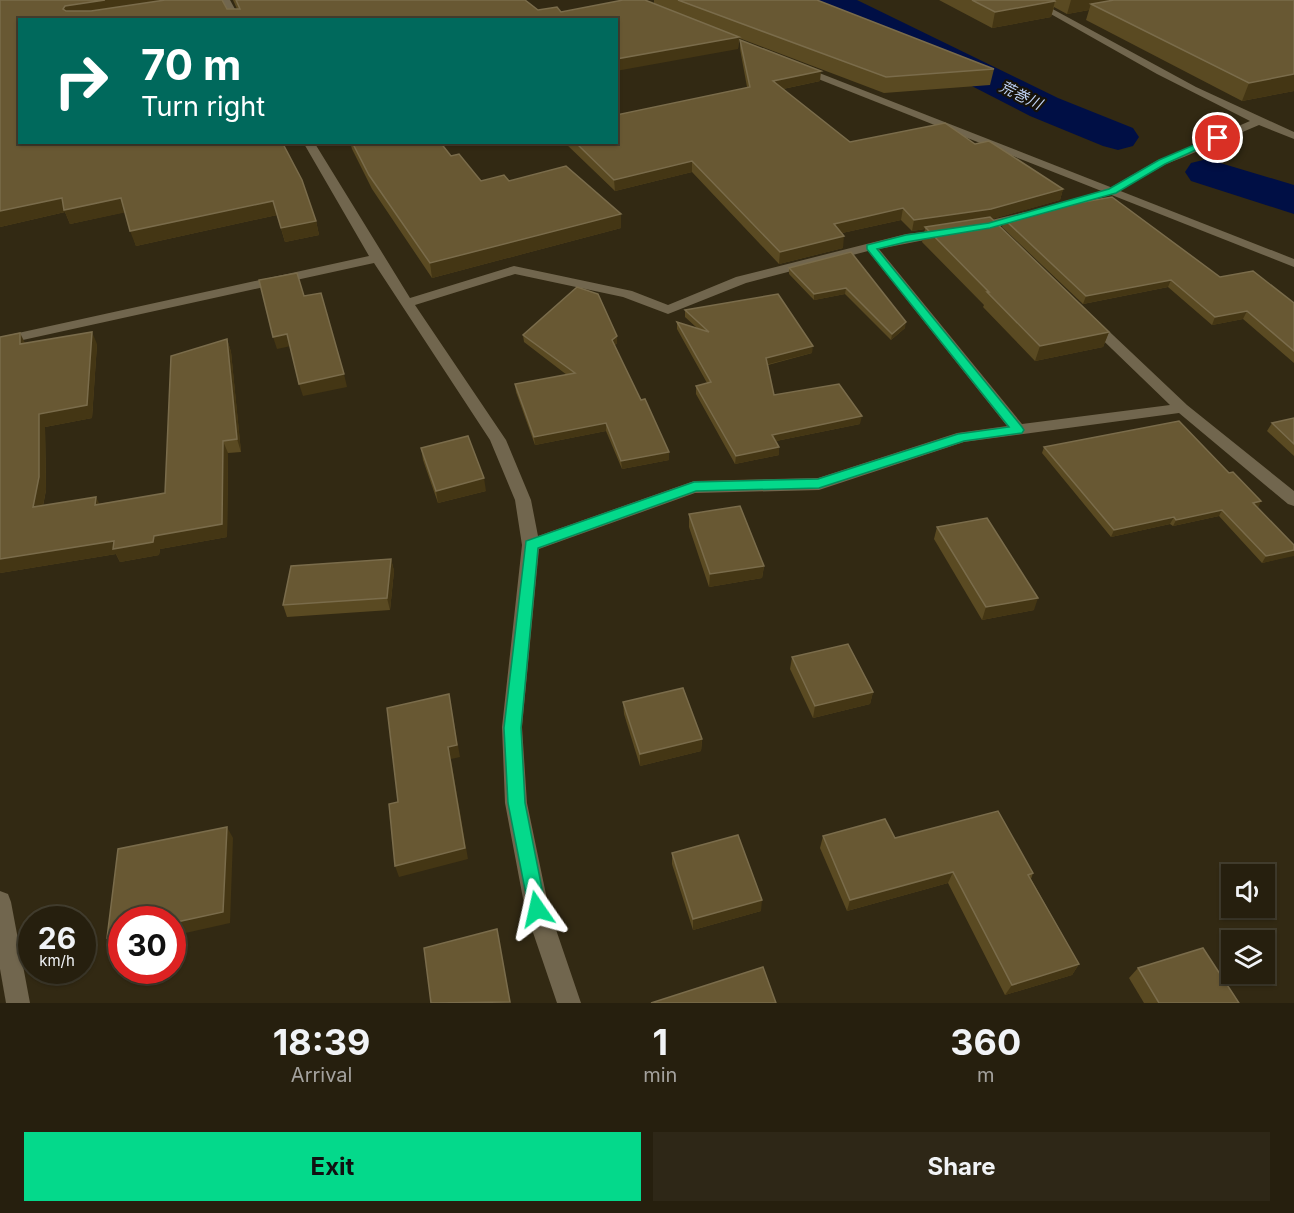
<!DOCTYPE html>
<html lang="en">
<head>
<meta charset="utf-8">
<style>
  body { margin:0; font-family:Inter,"Noto Sans JP",sans-serif; background:#2e2717; color:#f1f3f6; height:100vh; display:flex; flex-direction:column; font-size:22px; white-space:nowrap }
  * { box-sizing:border-box; margin:0 }
  p { font-size:20px; color:#a4a29e }
  .icon { flex:none; width:33px; height:33px; fill:none; stroke:currentColor; stroke-width:2; stroke-linecap:round; stroke-linejoin:round }
  .map { position:relative; height:1003px; overflow:hidden }
  .details { display:flex; flex-direction:column; background:#261f0e; flex:1 }
  .details>* { flex:none }
  .banner { position:absolute; left:18px; top:18px; width:600px; height:126px; border-radius:0px; box-shadow:0 2px 4px #0004,0 0 0 2px #423d2e; background:#00695c; color:#fff; overflow:hidden }
  .tools { position:absolute; left:1221px; top:864px; display:grid; gap:12px }
  .tools a { display:grid; place-items:center; width:54px; height:54px; border-radius:0px; background:#261f0e; box-shadow:0 2px 4px #0004,0 0 0 2px #423d2e; font-size:30px }
  .speed { position:absolute; left:18px; top:906px; display:flex; gap:12px; font-size:30px; font-weight:700; text-align:center }
  .speed>* { display:grid; place-content:center; width:78px; height:78px; border-radius:50%; background:#261f0e; box-shadow:0 2px 4px #0004,0 0 0 2px #423d2e; line-height:1 }
  .speed small { font-size:15px; font-weight:400 }
  .speed .limit { border:9px solid #d22; background:#fff; color:#111 }
  .pin { position:absolute; display:grid; place-items:center; width:51px; height:51px; color:#fff; margin:-26px; border:3px solid #fff; border-radius:50%; box-shadow:0 2px 6px #0007 }
  .me { position:absolute; width:66px; margin:-33px; rotate:349deg; stroke-linejoin:round; filter:drop-shadow(0 0 4px #0008) }
  .turn { display:flex; align-items:center; gap:21px; height:126px; padding:0 24px; font-size:27px }
  .turn .icon { width:78px; height:78px; stroke-width:2.5 }
  .turn b { display:block; font-size:42px; line-height:51px }
  .eta { display:flex; justify-content:space-evenly; align-items:center; height:102px; text-align:center }
  .eta b { font-size:36px; font-weight:700; line-height:42px }
  .action { display:flex; gap:12px; margin-top:auto; padding:12px 24px }
  .action a { flex:1; height:69px; border-radius:0px; background:#04d98b; color:#111; font-size:24px; font-weight:700; line-height:69px; text-align:center }
  .action a+a { background:#2e2717; color:#f1f3f6 }
  .map>svg:first-child { display:block }
  .lines { fill:none; stroke-linecap:round; stroke-linejoin:round }
  .river { fill:#000f45; fill-rule:evenodd }
  .service { fill:#71664e; fill-rule:evenodd }
  .minor { fill:#71664e; fill-rule:evenodd }
  .tertiary { fill:#71664e; fill-rule:evenodd }
  .wall { fill:#5a4a22 }
  .shaded-wall { fill:#443614 }
  .building { fill:#685833; stroke:#7a6c4b; stroke-width:1.5 }
  .route { fill:#04d98b; stroke:#038d5a; stroke-width:1.5 }
  .labels { text-anchor:middle; dominant-baseline:central; stroke-width:4.5; stroke-linejoin:round; paint-order:stroke }
  .far-water-label { font-size:15px; font-style:italic; fill:#c0d4f8; stroke:#161209 }
</style>
</head>
<body>
<div class="map">
<svg width="1294" height="1003" viewBox="0 0 1294 1003">
  <rect width="100%" height="100%" fill="#322913"/>
  <g class="lines">
    <g class="river">
      <path d="M813,0H857L1058,98L1133,128L1139,137L1133,146L1118,150L1103,146L1030,116L818,7Z"/>
      <path d="M1207,159L1294,185V214L1191,181L1185,172L1191,163Z"/>
    </g>
    <path class="service" d="M1026,0H1036L1196,87L1294,132V139L1259,125L1184,157H1176V153L1250,121L1157,74Z"/>
    <g class="minor">
      <path d="M222,0H230L241,20H232Z"/>
      <path d="M303,142H314L410,298L514,266L632,291L668,305L736,277L906,234L950,229V235L879,249L1022,424L1170,405L1083,321L1085,318H1095L1187,405L1294,491V506L1288,504L1179,413L964,442L819,490L695,493L539,549L522,727L527,803L549,909L581,1003H557L525,909L505,803L502,727L522,545L515,500L490,440L374,263L0,345V337L369,256ZM868,251L1007,426L957,433L818,478L694,481L538,536L531,500L506,440L415,305L515,274L623,297L668,314L746,283Z"/>
      <path d="M1180,152L1185,155L1184,157L1166,164L1116,193L1056,211L1050,207L1052,205L1108,189L1158,160Z"/>
      <path d="M1025,212L1031,216L1029,219L974,232L968,228L970,225Z"/>
      <path d="M0,891L8,894L11,902L30,1003H6L0,969Z"/>
    </g>
    <path class="tertiary" d="M798,67H804L1294,259V267L798,71Z"/>
  </g>
  <g class="wall">
    <path d="M0,0L227,9H237L233,0H525L538,10L561,12L654,4V0H817L994,69L990,85L884,93L739,38L738,49L616,20H20L316,221L319,235L285,242L277,215L136,246L125,212L70,224L65,212L0,227Z"/>
    <path d="M939,0H1294V91L1242,101L1086,20L1089,10L1067,14L1054,7L1051,17L992,28Z"/>
    <path d="M740,40L820,81L783,89L850,142L975,144L1063,189L1060,200L992,219L1109,332L1103,347L1035,361L983,307L984,305L922,242L925,229L912,231L901,220L842,233L843,248L779,264L692,172L615,191L564,142H616L747,87L740,49Z"/>
    <path d="M350,142H440L451,156L481,181H509L621,228L432,278L372,189L352,149Z"/>
    <path d="M1078,203L1220,277L1294,303V363L1243,319L1212,325L1168,287L1083,304L1002,227L1004,219Z"/>
    <path d="M851,252L905,328L891,340L845,294L814,300L789,274V268Z"/>
    <path d="M685,310L812,353L768,365L774,395L860,424L776,441L779,455L735,464L696,394V386L707,383L677,329V322L697,328L685,317Z"/>
    <path d="M523,335L617,343L614,346L641,400L669,452V460L622,469L606,431L535,445L516,392L515,384L567,375L524,342Z"/>
    <path d="M0,337L25,343L97,344L92,418L45,427L46,490L43,506L99,504L165,493L227,339L231,352L241,452L228,453L227,537L160,549L159,555L120,562L116,554L0,573Z"/>
    <path d="M1294,418V456L1267,431L1272,423Z"/>
    <path d="M1044,447L1257,508L1294,545V555L1262,563L1219,516L1173,526L1170,524L1111,537L1042,453Z"/>
    <path d="M421,448L486,491L438,503L423,460Z"/>
    <path d="M689,514L764,566L762,578L709,587L689,527Z"/>
    <path d="M937,527L1034,610L982,620L934,539Z"/>
    <path d="M391,559L394,571L390,610L287,617L283,605Z"/>
    <path d="M792,657L873,692L870,704L813,718L790,669Z"/>
    <path d="M623,702L702,739L701,751L640,766L624,714Z"/>
    <path d="M823,836L895,838L1033,873L1031,879L1079,964L1072,975L1005,995L948,883L847,911L820,848Z"/>
    <path d="M672,853L761,911L693,930L672,864Z"/>
    <path d="M1138,968L1239,1003H1144L1129,978Z"/>
  </g>
  <g class="shaded-wall">
    <path d="M105,0H180L70,18L63,9L65,6Z"/>
    <path d="M1071,0H1155L1091,4L1089,10L1067,14Z"/>
    <path d="M1055,1L1051,17L992,28L995,12Z"/>
    <path d="M739,37L738,49L616,71V59Z"/>
    <path d="M821,71L820,81L773,91V81Z"/>
    <path d="M1294,74V91L1242,101L1249,83Z"/>
    <path d="M692,161V172L615,191L614,180Z"/>
    <path d="M1063,189L1060,200L989,220L925,227V229L912,231L914,220Z"/>
    <path d="M62,198H121L127,212L70,224L65,212L0,227V211Z"/>
    <path d="M273,201L277,215L136,246L130,231Z"/>
    <path d="M903,208L901,220L833,235L834,224Z"/>
    <path d="M621,214V228L432,278L430,263Z"/>
    <path d="M316,221L319,235L285,242L281,228Z"/>
    <path d="M844,236L843,248L779,264L780,252Z"/>
    <path d="M1171,280L1168,287L1083,304L1086,296Z"/>
    <path d="M846,288L845,294L814,300V294Z"/>
    <path d="M1247,311L1243,319L1212,325L1215,317Z"/>
    <path d="M906,322L905,328L891,340L892,334Z"/>
    <path d="M92,332L97,344L92,418L45,427L46,490L40,520L33,507L39,414Z"/>
    <path d="M1109,332L1103,347L1035,361L1040,346Z"/>
    <path d="M20,333L26,345L20,344Z"/>
    <path d="M287,334L291,346L277,349L273,337Z"/>
    <path d="M617,336V343L612,348V340Z"/>
    <path d="M227,339L231,352L241,452L237,439Z"/>
    <path d="M813,346L812,353L765,365L766,358Z"/>
    <path d="M344,374L347,387L303,396L299,384Z"/>
    <path d="M862,416L860,424L771,442L772,435Z"/>
    <path d="M606,423V431L535,445L534,437Z"/>
    <path d="M223,441L228,453L227,537L160,549L159,555L120,562L116,554L0,573V559L114,541L154,536Z"/>
    <path d="M779,447V455L735,464L736,456Z"/>
    <path d="M669,452V460L622,469L621,461Z"/>
    <path d="M484,478L486,491L438,503L436,491Z"/>
    <path d="M96,497L102,509L95,505Z"/>
    <path d="M1261,501L1258,508L1253,503Z"/>
    <path d="M1222,510L1219,516L1173,526L1176,520Z"/>
    <path d="M1174,517L1170,524L1111,537L1114,530Z"/>
    <path d="M1294,550V556L1262,563L1266,556Z"/>
    <path d="M391,559L394,571L390,610L387,598Z"/>
    <path d="M764,566L762,578L709,587L710,574Z"/>
    <path d="M1038,598L1034,610L982,620L986,607Z"/>
    <path d="M873,692L870,704L813,718L815,706Z"/>
    <path d="M449,694L460,757L451,759L468,859L399,877L395,866L448,747Z"/>
    <path d="M702,739L701,751L640,766V754Z"/>
    <path d="M227,827L233,838L230,923L172,936V923Z"/>
    <path d="M953,872L948,883L847,911L850,900Z"/>
    <path d="M762,900L761,911L693,930V919Z"/>
    <path d="M122,934V947L115,948L107,938Z"/>
    <path d="M1079,964L1072,975L1005,995L1012,985Z"/>
  </g>
  <g class="building">
    <path d="M0,0H105L65,6L63,9L66,11H91L165,0H222L227,9H240L236,0H525L538,10L557,7L561,12L623,0H645L739,37L616,59V20H217L215,17L216,20H20V142H282L302,180L316,221L281,228L273,201L130,231L121,198L64,210L62,198L0,211Z"/>
    <path d="M678,0H817L994,69L886,77Z"/>
    <path d="M972,0H1054L1055,1L995,12Z"/>
    <path d="M1114,0H1294V74L1249,83L1091,4Z"/>
    <path d="M740,40L821,71L773,81L850,142L945,123L975,144L989,141L1063,189L991,209L914,220L903,208L834,224L844,236L780,252L692,161L614,180L575,142H616V115L750,87Z"/>
    <path d="M352,142H440L451,156L459,154L481,181L504,175L509,181L566,166L621,214L430,263L369,175Z"/>
    <path d="M1112,197L1220,277L1253,271L1294,303V351L1247,311L1215,317L1171,280L1086,296L1004,219L1074,200L1078,203Z"/>
    <path d="M990,217L1109,332L1040,346L987,292H989L925,227Z"/>
    <path d="M851,252L906,322L892,334L846,288L814,294L789,268Z"/>
    <path d="M297,273L304,296L321,293L344,374L299,384L287,334L273,337L259,280Z"/>
    <path d="M577,287L598,294L617,336L612,340L641,400L645,399L669,452L621,461L606,423L534,437L515,384L575,373L523,335Z"/>
    <path d="M778,294L813,346L766,358L774,395L839,384L862,416L772,435L779,447L736,456L696,386L711,382L677,322L709,332L685,310Z"/>
    <path d="M92,332L87,405L39,414V477L33,507L96,497L95,505L165,493L171,356L227,339L237,439L223,441L222,524L154,536L153,542L113,549L114,541L0,559V337L20,333V344Z"/>
    <path d="M1294,418V444L1272,423Z"/>
    <path d="M1179,421L1229,473L1233,472L1261,501L1253,503L1294,545V550L1266,556L1222,510L1176,520L1174,517L1114,530L1044,447Z"/>
    <path d="M468,436L484,478L436,491L421,448Z"/>
    <path d="M740,506L764,566L710,574L689,514Z"/>
    <path d="M987,518L1038,598L986,607L937,527Z"/>
    <path d="M391,559L387,598L283,605L291,566Z"/>
    <path d="M848,644L873,692L815,706L792,657Z"/>
    <path d="M683,688L702,739L640,754L623,702Z"/>
    <path d="M449,694L457,745L448,747L465,848L395,866L389,804L398,802L387,708Z"/>
    <path d="M998,811L1033,873L1028,875L1079,964L1012,985L953,872L850,900L823,836L885,819L895,838Z"/>
    <path d="M227,827L223,912L172,923V920H122V934L107,938L118,849Z"/>
    <path d="M738,835L762,900L693,919L672,853Z"/>
    <path d="M497,929L510,1002L431,1003L424,948Z"/>
    <path d="M1203,948L1239,1003H1159L1138,968Z"/>
    <path d="M763,967L776,1003H651Z"/>
  </g>
  <path class="route" d="M1215,136L1222,138L1165,164L1116,193L990,228L906,242L877,249L1022,427L1024,430L1022,433L964,441L819,488L696,491L538,548L521,728L525,803L546,909L543,915L537,918L530,915L508,803L504,728L526,541L694,482L818,479L958,434L1009,427L867,249V245L906,235L989,223L1109,189L1159,160Z"/>
  <g class="labels">
    <g class="far-water-label">
      <text transform="translate(1021 95) rotate(26)">荒巻川</text>
    </g>
  </g>
</svg>
<div class="tools">
<a><svg class="icon" aria-label="sound" viewBox="0 0 24 24"><path d="M4 9h4l5-4v14l-5-4H4zM17 9q2 3 0 6"/></svg></a>
<a><svg class="icon" aria-label="layers" viewBox="0 0 24 24"><path d="M12 4l9 5-9 5-9-5zM3 14l9 5 9-5"/></svg></a>
</div>
<div class="speed"><div>26<small>km/h</small></div><div class="limit">30</div></div>
<div class="pin" style="left:1218px;top:138px;background:#d93025"><svg class="icon" aria-label="arrive" viewBox="0 0 24 24"><path d="M6 21V4h12l-3 4 3 4H6"/></svg></div>
<svg class="me" style="left:537px;top:909px" viewBox="-20 -20 40 40"><path d="M0-17L14 15 0 8-14 15z" fill="#04d98b" stroke="#fff" stroke-width="4"/></svg>
<div class="banner">
<div class="turn"><svg class="icon" aria-label="right" viewBox="0 0 24 24"><path d="M7 20v-9h11M14 6l5 5-5 5"/></svg><div><b>70 m</b>Turn right</div></div>
</div>
</div>
<section class="details">
<div class="eta">
<div><b>18:39</b><p>Arrival</p></div>
<div><b>1</b><p>min</p></div>
<div><b>360</b><p>m</p></div>
</div>
<div class="action"><a>Exit</a><a>Share</a></div>
</section>
</body>
</html>
